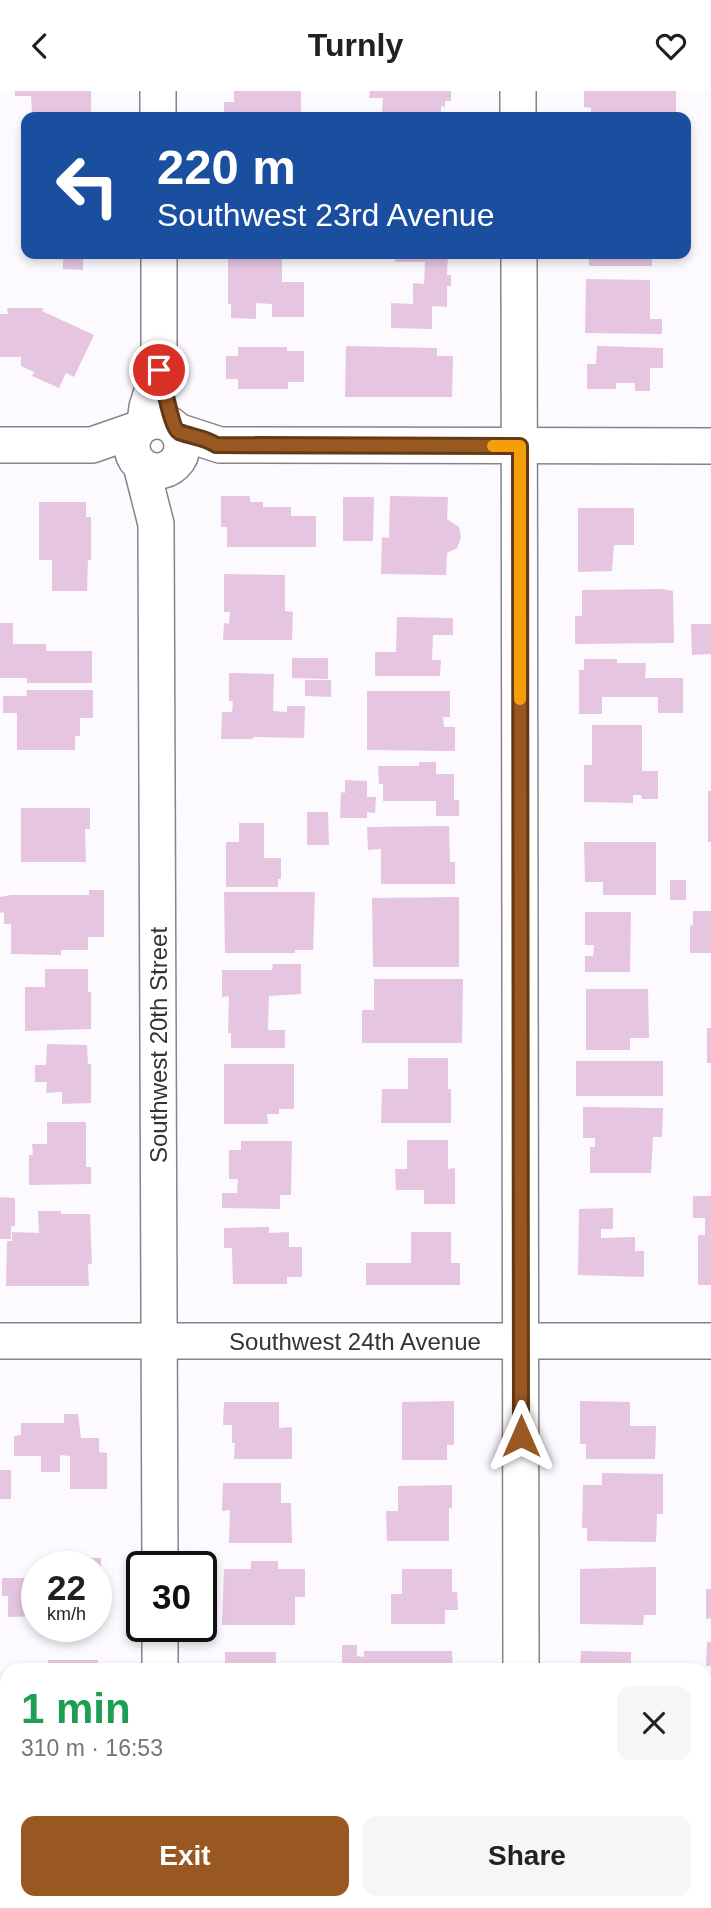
<!DOCTYPE html>
<html lang="en">
<head>
<meta charset="utf-8">
<style>
  body { margin:0; font-family:Helvetica,sans-serif; background:#f6f6f6; color:#202124; height:100vh; display:flex; flex-direction:column; font-size:26px; white-space:nowrap }
  * { box-sizing:border-box; margin:0 }
  p { font-size:23px; color:#757577 }
  .icon { flex:none; width:38px; height:38px; fill:none; stroke:currentColor; stroke-width:2; stroke-linecap:round; stroke-linejoin:round }
  .map { position:relative; flex:1; overflow:hidden }
  .drawer { position:absolute; left:0px; top:1572px; width:712px; height:247px; display:flex; flex-direction:column; background:#fff; border-radius:21px 21px 0 0; box-shadow:0 4px 10px #0003 }
  .drawer>* { flex:none }
  .hud { position:absolute; left:21px; top:21px; width:670px; height:147px; border-radius:14px; box-shadow:0 4px 10px #0003; background:#1a4fa0; color:#fff; overflow:hidden }
  .speed { position:absolute; left:21px; top:1460px; display:flex; gap:14px; font-size:35px; font-weight:700; text-align:center }
  .speed>* { display:grid; place-content:center; width:91px; height:91px; border-radius:50%; background:#fff; box-shadow:0 4px 10px #0003; line-height:1 }
  .speed small { font-size:18px; font-weight:400 }
  .speed .limit { border:4px solid #111; border-radius:10px; background:#fff; color:#111 }
  .pin { position:absolute; display:grid; place-items:center; width:60px; height:60px; color:#fff; margin:-30px; border:4px solid #fff; border-radius:50%; box-shadow:0 2px 7px #0007 }
  .me { position:absolute; width:77px; margin:-38px; rotate:0deg; stroke-linejoin:round; filter:drop-shadow(0 0 5px #0008) }
  .turn { display:flex; align-items:center; gap:24px; height:147px; padding:0 21px; font-size:32px }
  .turn .icon { width:91px; height:91px; stroke-width:2.5 }
  .turn b { display:block; font-size:49px; line-height:60px }
  .round { display:grid; place-items:center; flex:none; width:74px; height:74px; border-radius:14px; background:#f6f6f6 }
  .head { display:flex; align-items:center; justify-content:space-between; height:119px; padding:0 21px }
  h1 { font-size:42px; font-weight:700; line-height:52px; color:#1e9e55 }
  .cta { display:flex; gap:14px; margin-top:auto; padding:14px 21px }
  .cta a { flex:1; height:80px; border-radius:14px; background:#995822; color:#fff; font-size:28px; font-weight:700; line-height:80px; text-align:center }
  .cta a+a { background:#f6f6f6; color:#202124 }
  header { display:flex; justify-content:space-between; align-items:center; height:91px; padding:0 21px; background:#fff; font-size:32px; font-weight:700 }
  .map>svg:first-child { display:block }
  .building { fill:#e6c5e0 }
  .lines { fill:none; stroke-linecap:round; stroke-linejoin:round }
  .minor-casing { stroke:#868389; stroke-width:38 }
  .minor { stroke:#fff; stroke-width:35 }
  .route-casing { stroke:#633916; stroke-width:18 }
  .route { stroke:#995822; stroke-width:12 }
  .slow { stroke:#f59e0b; stroke-width:12 }
  .labels { text-anchor:middle; dominant-baseline:central; stroke-width:5; stroke-linejoin:round; paint-order:stroke }
  .street-label { font-size:24px; fill:#343335; stroke:#fff }
</style>
</head>
<body>
<header><svg class="icon" aria-label="back" viewBox="0 0 24 24"><path d="M15 5l-7 7 7 7"/></svg>Turnly<svg class="icon" aria-label="heart" viewBox="0 0 24 24"><path d="M12 20l-8-8c-3-5 5-10 8-4 3-6 11-1 8 4z"/></svg></header>
<div class="map">
<svg width="711" height="1817" viewBox="0 0 711 1817">
  <rect width="100%" height="100%" fill="#fcf9ff"/>
  <g class="building">
    <path d="M15,0H91V26H29V22H32L31,5H15Z"/>
    <path d="M234,0H301V24H281V26H224V11H234Z"/>
    <path d="M370,0H451V10H445V16L441,15V26H394V24H382L383,7H369Z"/>
    <path d="M584,0H676V26H591V17L584,16Z"/>
    <path d="M63,163H83V179L63,178Z"/>
    <path d="M395,163H448L447,184H451V195H447V216L432,215V238L391,237V212L413,213V192L424,193L425,171H395Z"/>
    <rect x="589" y="163" width="63" height="12"/>
    <path d="M228,167H282V191H304V226H272V213L256,212V228L231,227V213H228Z"/>
    <path d="M586,188L650,189V228H662V243L585,242Z"/>
    <path d="M7,217H44L42,220L94,244L74,286L66,282L59,297L32,285L34,281L21,275V266H0V223H8Z"/>
    <path d="M346,255L437,257V265H453L452,306H345Z"/>
    <path d="M597,255L663,257V277H650V300H635V292H616V298H587V273H596Z"/>
    <path d="M238,256H287V260H304V291H288V298H238V288H226V265H238Z"/>
    <path d="M221,405H250V411H263V416H291V425H316V456H227V436H221Z"/>
    <path d="M390,405L448,406L447,428L459,436L461,447L457,457L447,462L446,484L381,483L382,446L389,447Z"/>
    <path d="M343,406H374L373,450H343Z"/>
    <path d="M39,411H86V426H91V469H88L87,500H52V469H39Z"/>
    <path d="M578,417H634V454H614L612,480L578,481Z"/>
    <path d="M224,483L285,484V520L293,521L292,549H223L224,532L229,533L230,521H224Z"/>
    <path d="M662,498L673,500L674,552L575,553V525H582V499Z"/>
    <path d="M397,526L453,527V544H433L432,569H441L440,585H375V561H396Z"/>
    <path d="M0,532H13V553H46V560H92V592H27V587H0Z"/>
    <path d="M691,533H711V563L692,564Z"/>
    <path d="M292,567H328V588L292,587Z"/>
    <path d="M584,568H617V572H646L645,587H683V622H658V606H602V623H579V579H584Z"/>
    <path d="M229,582L274,583L273,620L287,621V615H305L304,647L253,646V648H221L222,621H232L233,610H229Z"/>
    <path d="M305,589H331V606L305,605Z"/>
    <path d="M26,599H93V627H80V645H75V659H17V622H3V605H27Z"/>
    <path d="M367,600H450V626H443L444,636H455V660L367,659Z"/>
    <path d="M592,634H642V680H658V708H642L641,704H633V712L584,711V674H592Z"/>
    <path d="M419,671H436V683H454V709H459V725H436V710H383V693H379L378,675H419Z"/>
    <path d="M345,689L367,690V706H376L375,722L367,721V727H340L341,701L345,702Z"/>
    <rect x="708" y="700" width="3" height="51"/>
    <path d="M21,717H90V738H85L86,771H21Z"/>
    <path d="M307,721H328L329,754H307Z"/>
    <path d="M239,732H264V767H281V788H278V796H226V751H239Z"/>
    <path d="M449,735L450,771H455V793H381V758L368,759L367,736Z"/>
    <path d="M584,751H656V804H603V791H585Z"/>
    <rect x="670" y="789" width="16" height="20"/>
    <path d="M89,799H104V846H88V859H61V864L11,863V833H4V821L0,822V806L11,804H89Z"/>
    <path d="M224,801H315L313,859H295V862H225Z"/>
    <path d="M459,806V876H373L372,807Z"/>
    <path d="M693,820H711V862H690V835L693,834Z"/>
    <path d="M585,821H631L630,881H585V865H593L594,854H585Z"/>
    <path d="M273,873H301V903L269,905L268,939H285V957H231V942H228L229,905L222,906V879H272Z"/>
    <path d="M45,878H88V901H91V938L25,940V896H45Z"/>
    <path d="M374,888H463L462,952H362V919H374Z"/>
    <path d="M586,898H648L649,947H630V959H586Z"/>
    <rect x="707" y="937" width="4" height="35"/>
    <path d="M47,953L87,954L88,973H91V1012L62,1013V1001L46,1002L47,991H35V974H46Z"/>
    <path d="M408,967H448V998H451V1032H381L382,998H408Z"/>
    <rect x="576" y="970" width="87" height="35"/>
    <path d="M224,973H294V1018H279V1023H267L268,1033H224Z"/>
    <path d="M583,1016L663,1017L662,1046H653L651,1082H590V1056H595V1047H583Z"/>
    <path d="M47,1031H86V1076H91V1093L29,1094V1064H33L32,1053H47Z"/>
    <path d="M407,1049H448V1078L455,1077V1113H424V1099H396L395,1078H407Z"/>
    <path d="M241,1050H292L291,1104H280V1118L222,1117V1102H237L238,1088H229V1059H241Z"/>
    <path d="M693,1105H711V1194H698V1144H705V1127H693Z"/>
    <path d="M0,1106L15,1107V1135H11V1148H0Z"/>
    <path d="M613,1117V1138H601V1147L635,1146V1160H644V1186L578,1184L579,1118Z"/>
    <path d="M38,1120H61V1123H90L92,1173H88L89,1195H6L7,1150H12V1141L39,1142Z"/>
    <path d="M269,1136V1142L289,1141V1156H302V1186H287V1193H233L232,1157H224V1137Z"/>
    <path d="M411,1141H451V1172H460V1194H366V1172H411Z"/>
    <path d="M454,1310V1354H447V1369H402V1311Z"/>
    <path d="M580,1310L630,1311V1335H656L655,1368H586V1353H580Z"/>
    <path d="M224,1311H279V1337L292,1336V1368H234L235,1352H232V1334H223Z"/>
    <path d="M64,1323H78L81,1347H99V1361L107,1362V1398H70V1365L60,1364V1381H41V1365H14V1345L21,1344V1332H64Z"/>
    <rect x="0" y="1379" width="11" height="29"/>
    <path d="M602,1382L663,1383V1423H657L656,1451L587,1450V1437H582L583,1394H602Z"/>
    <path d="M223,1392H281V1412H291L292,1452H229L230,1419L222,1420Z"/>
    <path d="M452,1394V1417H449V1450H387L386,1420H398V1395Z"/>
    <path d="M48,1466L101,1467V1509L96,1508V1475H48Z"/>
    <path d="M251,1470H278V1478H305V1506H295V1534H222L224,1478H251Z"/>
    <path d="M656,1476V1524H644L643,1534L580,1533V1478Z"/>
    <path d="M402,1478H452V1501H457L458,1519H445V1533H391V1503H402Z"/>
    <path d="M2,1487H26V1492H37V1525L8,1526V1505H2Z"/>
    <path d="M706,1498H711V1527L706,1528Z"/>
    <path d="M707,1551H711V1575H706Z"/>
    <path d="M342,1554H357V1565L364,1566V1560H452L453,1578H342Z"/>
    <path d="M581,1560L631,1561V1578H580Z"/>
    <rect x="225" y="1561" width="51" height="17"/>
    <rect x="48" y="1569" width="50" height="9"/>
    <path d="M0,1681H7V1715H1Z"/>
    <rect x="705" y="1705" width="6" height="25"/>
    <rect x="31" y="1811" width="62" height="6"/>
    <rect x="225" y="1811" width="81" height="6"/>
    <rect x="581" y="1811" width="82" height="6"/>
  </g>
  <g class="lines">
    <defs>
      <g id="minor">
        <path d="M158,0V26"/>
        <path d="M518,0V26"/>
        <path d="M519,163L521,1578"/>
        <circle cx="157" cy="355" r="25"/>
        <path d="M145,332L147,316L159,279V163"/>
        <path d="M177,340L220,354L711,355"/>
        <path d="M0,354H92L138,338"/>
        <path d="M141,374L156,433L160,1475"/>
        <path d="M0,1250H711"/>
        <path d="M160,1535V1578"/>
        <path d="M161,1811V1817"/>
        <path d="M521,1811V1817"/>
      </g>
    </defs>
    <use href="#minor" class="minor-casing"/>
    <use href="#minor" class="minor"/>
  </g>
  <g class="lines">
    <defs>
      <path id="route" d="M159,279C164,291 171,337 179,341C192,346 204,346 216,354L520,355L521,1345"/>
    </defs>
    <use href="#route" class="route-casing"/>
    <use href="#route" class="route"/>
    <path class="slow" d="M493,355H520V608"/>
  </g>
  <g class="labels">
    <g class="street-label">
      <text transform="translate(158 954) rotate(-90)">Southwest 20th Street</text>
      <text x="355" y="1250">Southwest 24th Avenue</text>
    </g>
  </g>
</svg>
<div class="speed"><div>22<small>km/h</small></div><div class="limit">30</div></div>
<div class="pin" style="left:159px;top:279px;background:#d93025"><svg class="icon" aria-label="arrive" viewBox="0 0 24 24"><path d="M6 21V4h12l-3 4 3 4H6"/></svg></div>
<svg class="me" style="left:521px;top:1345px" viewBox="-20 -20 40 40"><path d="M0-17L14 15 0 8-14 15z" fill="#995822" stroke="#fff" stroke-width="4"/></svg>
<div class="hud">
<div class="turn"><svg class="icon" aria-label="left" viewBox="0 0 24 24"><path d="M17 20v-9H6M10 6l-5 5 5 5"/></svg><div><b>220 m</b>Southwest 23rd Avenue</div></div>
</div>
<section class="drawer">
<div class="head"><div><h1>1 min</h1><p>310 m · 16:53</p></div><a class="round"><svg class="icon" aria-label="close" viewBox="0 0 24 24"><path d="M6 6l12 12M18 6L6 18"/></svg></a></div>
<div class="cta"><a>Exit</a><a>Share</a></div>
</section>
</div>
</body>
</html>
